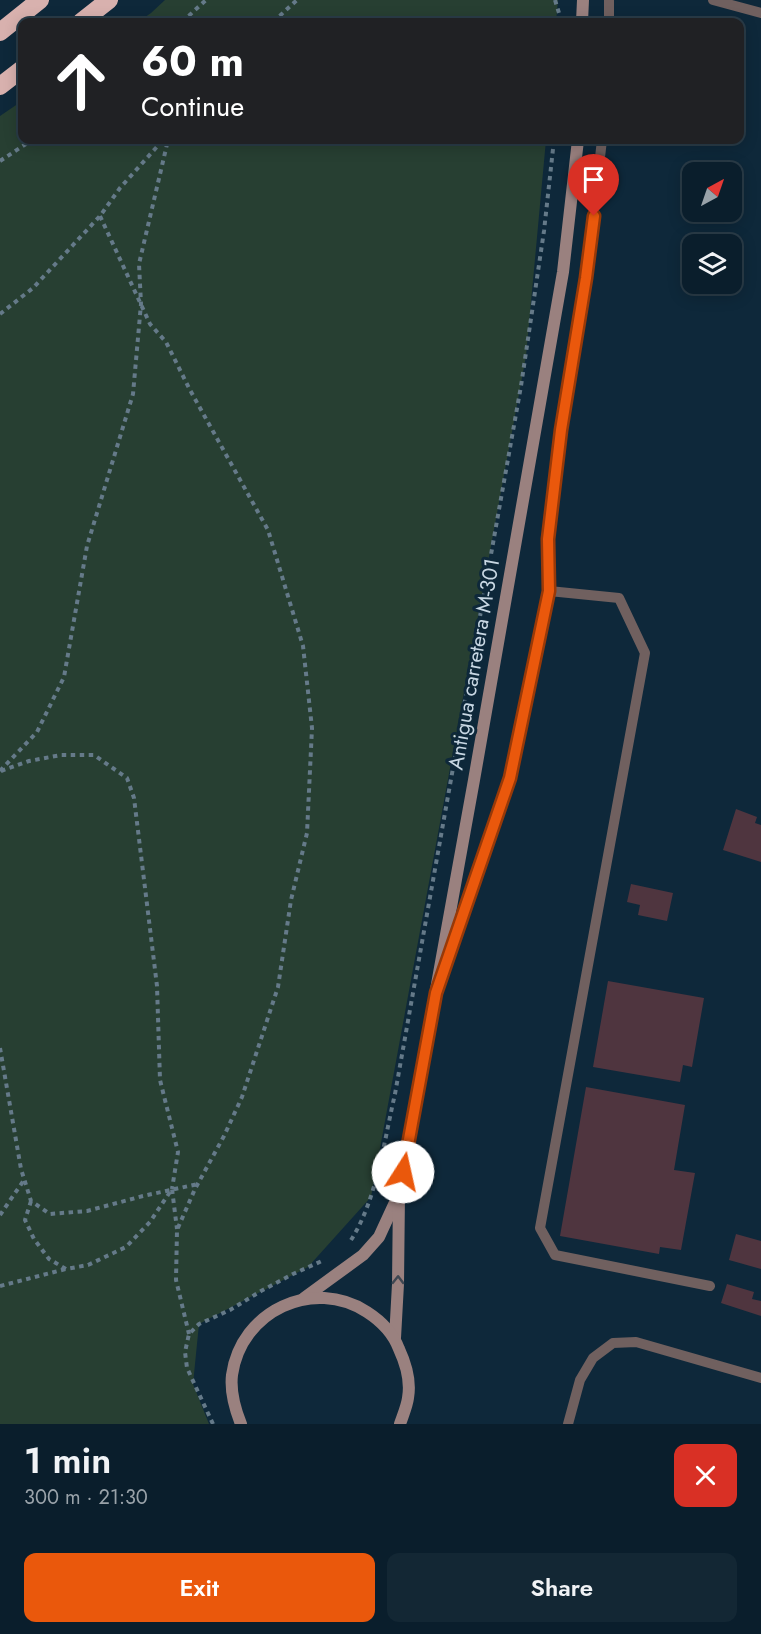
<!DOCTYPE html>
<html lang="en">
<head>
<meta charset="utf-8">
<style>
  body { margin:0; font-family:Jost,sans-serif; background:#132734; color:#f1f3f6; height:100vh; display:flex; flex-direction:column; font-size:22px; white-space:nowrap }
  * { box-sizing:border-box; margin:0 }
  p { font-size:20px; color:#99a2a9 }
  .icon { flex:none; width:33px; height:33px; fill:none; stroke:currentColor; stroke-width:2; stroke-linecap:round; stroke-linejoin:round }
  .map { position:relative; height:1424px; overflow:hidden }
  .panel { display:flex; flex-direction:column; background:#0a1e2c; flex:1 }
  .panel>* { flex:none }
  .banner { position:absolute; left:18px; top:18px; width:726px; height:126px; border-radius:12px; box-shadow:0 3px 15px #0003,0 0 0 2px #2a3c48; background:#202124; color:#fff; overflow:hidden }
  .needle { width:39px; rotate:40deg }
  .fabs { position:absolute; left:682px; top:162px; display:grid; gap:12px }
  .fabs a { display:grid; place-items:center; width:60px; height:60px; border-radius:12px; background:#0a1e2c; box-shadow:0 3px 15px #0003,0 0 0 2px #2a3c48; font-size:30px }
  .pin { position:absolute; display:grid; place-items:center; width:51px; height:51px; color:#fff; margin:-62px -26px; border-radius:50% 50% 50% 0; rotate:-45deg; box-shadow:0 0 6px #0007 }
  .pin .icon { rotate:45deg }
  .me { position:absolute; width:66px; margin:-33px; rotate:10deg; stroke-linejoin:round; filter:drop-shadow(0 0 4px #0008) }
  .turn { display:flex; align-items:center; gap:21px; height:126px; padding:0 24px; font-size:27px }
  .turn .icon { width:78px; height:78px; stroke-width:2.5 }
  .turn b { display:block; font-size:42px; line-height:51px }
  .round { display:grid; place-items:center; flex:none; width:63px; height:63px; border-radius:12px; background:#132734 }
  .overview { display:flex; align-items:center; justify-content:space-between; height:102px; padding:0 24px }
  h1 { font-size:36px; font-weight:600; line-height:45px }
  .button { display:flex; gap:12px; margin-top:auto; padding:12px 24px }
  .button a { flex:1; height:69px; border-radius:12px; background:#ea580c; color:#fff; font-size:24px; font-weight:600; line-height:69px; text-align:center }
  .button a+a { background:#132734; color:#f1f3f6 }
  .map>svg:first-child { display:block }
  .green { fill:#273f32 }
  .building { fill:#4f353f }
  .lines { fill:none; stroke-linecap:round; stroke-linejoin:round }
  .path { stroke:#657a89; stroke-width:4; stroke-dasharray:4.5 4.5; stroke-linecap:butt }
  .lane { stroke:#70605f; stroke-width:10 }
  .secondary { stroke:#9a817f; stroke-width:12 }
  .highway { stroke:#d8b1ae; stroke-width:18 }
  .oneway { stroke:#3f4752 }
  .route-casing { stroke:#983908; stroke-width:15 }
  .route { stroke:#ea580c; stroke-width:10 }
  .labels { text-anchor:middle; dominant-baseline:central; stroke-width:6; stroke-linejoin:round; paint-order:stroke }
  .street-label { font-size:21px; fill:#c8d7e3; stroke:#0e283a }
</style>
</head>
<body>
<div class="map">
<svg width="761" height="1424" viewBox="0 0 761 1424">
  <rect width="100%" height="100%" fill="#0e283a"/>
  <g class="green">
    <path d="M165,0H558L556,22H138L151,13Z"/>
    <path d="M22,101V140H546L526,356L371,1197L308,1267L199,1324L193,1384L209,1424H0V116Z"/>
  </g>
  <g class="building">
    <path d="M736,809L757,817L755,823L761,825V862L723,850Z"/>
    <path d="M631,884L673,893L667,921L638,915L640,905L627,902Z"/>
    <path d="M608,981L704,998L692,1067L683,1065L680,1082L593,1067Z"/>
    <path d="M586,1087L685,1105L674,1170L695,1173L681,1250L660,1247L659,1254L560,1236Z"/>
    <path d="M736,1234L761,1241V1269L729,1260Z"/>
    <path d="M727,1284L754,1292L752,1299L761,1301V1316L721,1303Z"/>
  </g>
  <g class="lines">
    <g class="path">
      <path d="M555,0L559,13V22"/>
      <path d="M182,22L206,0"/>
      <path d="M273,22L297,0"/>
      <path d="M0,161L32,140"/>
      <path d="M100,216L150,324L166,342L190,390L268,530L303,646L312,728L307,833L291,900L278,987L242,1097L224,1136L195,1189L177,1230L176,1280L189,1334"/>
      <path d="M0,314L33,288L100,216L120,188L163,140"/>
      <path d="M0,771L37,732L64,677L87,546L133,394L141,304L139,264L168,140"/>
      <path d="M1,771L29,761L61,755H94L127,778L134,798L157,986L160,1080L178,1152L172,1189"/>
      <path d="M0,1048L21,1169L31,1201L50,1214L87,1211L143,1196L198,1184"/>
      <path d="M31,1201L25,1220L34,1239L49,1259L66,1269L88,1265L126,1247L150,1222L172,1189L177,1229"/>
      <path d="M0,1215L24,1180"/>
      <path d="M351,1240C377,1199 384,1141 395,1094L521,386L544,231L554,140"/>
      <path d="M0,1286L66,1269"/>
      <path d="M213,1424L187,1368L185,1352L189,1334L199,1324L230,1310L261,1291L293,1274L324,1260"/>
    </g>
    <g class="lane">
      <path d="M609,0V22"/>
      <path d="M713,0L761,13"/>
      <path d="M549,591L619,598L645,653L540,1228L555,1255L710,1286"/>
      <path d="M444,970L510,778L549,591L548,539L561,430L586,278L602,140"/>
      <path d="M568,1424L580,1380L593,1358L613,1343L636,1342L761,1378"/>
    </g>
    <g class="secondary">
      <path d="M582,22L583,0"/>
      <path d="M304,1298L363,1255L379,1237L397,1198"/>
      <path d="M395,1338L398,1284L399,1194L474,780L563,272L578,140"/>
      <path d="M241,1424C235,1409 230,1392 232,1375C241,1311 313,1277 367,1312C381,1321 393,1333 399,1349C406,1364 411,1381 408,1398C407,1406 403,1415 400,1424"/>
    </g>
    <g class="highway">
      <path d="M81,22L109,0"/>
      <path d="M0,32L40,0"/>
      <path d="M0,86L22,69"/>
    </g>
  </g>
  <defs><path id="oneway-chevron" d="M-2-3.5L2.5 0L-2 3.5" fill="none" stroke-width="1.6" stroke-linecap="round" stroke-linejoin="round" transform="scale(1.5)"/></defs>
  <use class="oneway" href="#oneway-chevron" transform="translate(398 1280) rotate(-89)"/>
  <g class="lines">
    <defs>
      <path id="route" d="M403,1172L436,993L510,778L549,591L548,539L561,430L586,278L594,216"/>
    </defs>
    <use href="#route" class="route-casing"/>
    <use href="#route" class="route"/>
  </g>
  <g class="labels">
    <g class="street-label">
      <text transform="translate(474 664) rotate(-80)">Antigua carretera M-301</text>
    </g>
  </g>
</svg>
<div class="fabs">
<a><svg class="needle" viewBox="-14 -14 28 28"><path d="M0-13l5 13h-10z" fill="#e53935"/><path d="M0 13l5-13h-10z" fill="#99a2a9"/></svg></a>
<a><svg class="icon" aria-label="layers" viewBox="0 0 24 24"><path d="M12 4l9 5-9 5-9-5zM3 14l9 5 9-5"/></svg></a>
</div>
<div class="pin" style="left:594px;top:216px;background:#d93025"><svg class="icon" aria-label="arrive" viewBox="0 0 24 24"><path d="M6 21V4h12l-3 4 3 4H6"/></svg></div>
<svg class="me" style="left:403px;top:1172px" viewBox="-20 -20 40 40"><circle r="19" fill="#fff"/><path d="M0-13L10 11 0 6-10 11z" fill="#ea580c"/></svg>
<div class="banner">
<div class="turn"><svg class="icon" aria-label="ahead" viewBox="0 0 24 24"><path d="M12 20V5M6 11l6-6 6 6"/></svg><div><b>60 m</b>Continue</div></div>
</div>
</div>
<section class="panel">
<div class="overview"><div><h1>1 min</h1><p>300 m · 21:30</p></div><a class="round" style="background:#d93025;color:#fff"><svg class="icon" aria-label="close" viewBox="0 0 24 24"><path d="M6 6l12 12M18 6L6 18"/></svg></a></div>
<div class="button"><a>Exit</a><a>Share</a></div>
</section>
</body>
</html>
